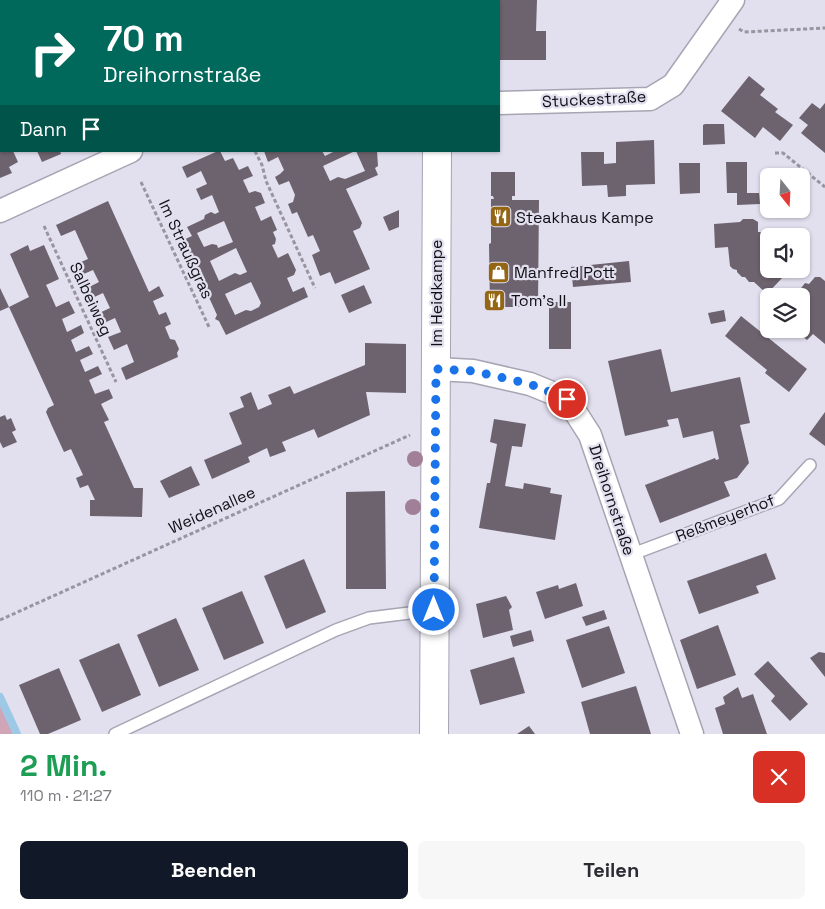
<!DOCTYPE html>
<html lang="de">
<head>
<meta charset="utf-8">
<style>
  body { margin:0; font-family:"Space Grotesk",sans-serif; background:#f7f7f7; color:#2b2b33; height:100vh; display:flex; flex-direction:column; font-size:19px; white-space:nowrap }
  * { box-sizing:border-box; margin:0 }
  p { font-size:16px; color:#7c7c81 }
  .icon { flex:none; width:28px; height:28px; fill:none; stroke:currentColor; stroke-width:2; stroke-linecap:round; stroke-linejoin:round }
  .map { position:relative; height:734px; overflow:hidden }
  .side { display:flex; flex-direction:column; background:#fff; flex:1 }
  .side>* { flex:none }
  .guide { position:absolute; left:0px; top:0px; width:500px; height:152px; box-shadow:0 1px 4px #0004; background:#00695c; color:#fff; overflow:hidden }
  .needle { width:32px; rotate:162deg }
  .fabs { position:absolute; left:760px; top:168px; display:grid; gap:10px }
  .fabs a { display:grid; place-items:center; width:50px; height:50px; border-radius:8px; background:#fff; box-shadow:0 1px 4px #0004; font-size:25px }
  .pin { position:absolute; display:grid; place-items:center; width:42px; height:42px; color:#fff; margin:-21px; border:2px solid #fff; border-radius:50%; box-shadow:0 1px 5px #0007 }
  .me { position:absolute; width:55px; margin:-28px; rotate:0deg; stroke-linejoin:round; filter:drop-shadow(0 0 4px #0008) }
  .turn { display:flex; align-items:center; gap:18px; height:105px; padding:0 20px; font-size:22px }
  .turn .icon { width:65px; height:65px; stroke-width:2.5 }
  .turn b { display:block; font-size:35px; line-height:42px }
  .then { display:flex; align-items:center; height:48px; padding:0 20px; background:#0003; gap:10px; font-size:19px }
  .round { display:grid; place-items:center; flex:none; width:52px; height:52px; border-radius:8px; background:#f7f7f7 }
  .summary { display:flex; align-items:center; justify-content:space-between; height:85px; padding:0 20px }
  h1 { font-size:30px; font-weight:600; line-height:38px; color:#1e9e55 }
  .action { display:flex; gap:10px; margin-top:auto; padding:10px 20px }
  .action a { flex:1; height:58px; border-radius:8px; background:#111827; color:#fff; font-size:20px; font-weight:600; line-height:58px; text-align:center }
  .action a+a { background:#f7f7f7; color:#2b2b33 }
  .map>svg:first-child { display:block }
  .green { fill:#cfa5b7 }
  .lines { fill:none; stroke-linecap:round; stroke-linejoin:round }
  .stream { stroke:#9dc9e6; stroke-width:8 }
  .building { fill:#6d636e; fill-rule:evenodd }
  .lane-casing { stroke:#a7a4b3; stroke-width:14 }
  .street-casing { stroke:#a7a4b3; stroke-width:25 }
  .secondary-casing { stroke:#a7a4b3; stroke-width:30 }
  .path { stroke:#9895a1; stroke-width:3; stroke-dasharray:4 2.5; stroke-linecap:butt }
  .lane { stroke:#fff; stroke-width:11 }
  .street { stroke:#fff; stroke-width:22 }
  .secondary { stroke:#fff; stroke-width:28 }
  .tree { fill:#a17f96 }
  .route { stroke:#1a73e8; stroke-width:9; stroke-dasharray:0 16.2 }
  .labels { text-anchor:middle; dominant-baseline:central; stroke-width:4.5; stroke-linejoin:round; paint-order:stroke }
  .street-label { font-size:16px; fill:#100f14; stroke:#e2dfef }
  .poi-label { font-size:16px; fill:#100f14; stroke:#e2dfef; text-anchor:start }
</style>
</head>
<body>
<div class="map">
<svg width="825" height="734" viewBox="0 0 825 734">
  <rect width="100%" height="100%" fill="#e2dfef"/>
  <path class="green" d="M0,697L17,734H0Z"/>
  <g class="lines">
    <path class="stream" d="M0,697L17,734"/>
  </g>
  <g class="building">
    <path d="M499,0H537L536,31H546V60H499Z"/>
    <path d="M749,76L765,89L760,95L778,109L775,112L793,125L780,141L763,127L755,138L721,111Z"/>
    <path d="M812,103L820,109L825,103V153L801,133L808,125L799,118Z"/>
    <path d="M705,124H724L725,144L703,145V125Z"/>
    <path d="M654,140L655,184L626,185V196L608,197L607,185L582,186L581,152H604V164L616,163V142Z"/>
    <path d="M0,151H13L18,162L9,167L12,173L0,178Z"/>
    <path d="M37,151H60L61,154L42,162Z"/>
    <path d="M218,151H220L225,161L233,158L239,170L248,166L253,176L243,180L249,193L255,191L261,193L265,203L255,207L261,221L271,216L277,230L273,232L276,239L275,244L272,245L278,258L288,253L296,270L294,275L287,278L293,292L304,287L308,297L226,335L219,321L215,319L217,315L183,240L192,236L187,227L204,219L205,215L211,212L215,214L219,212L212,195L201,200L196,189L207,184L201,171L187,178L182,167ZM224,221L233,242L218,248L217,245L212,244L204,247L197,233ZM236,248L247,272L240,275L235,273L219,281L210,261ZM251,282L261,303L259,307L251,311L246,310L235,315L225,294Z"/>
    <path d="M264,151H322L325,156L335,151H355L323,166L330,181L338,177L345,179L365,171L356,151H377L378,166L375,168L378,175L346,189L362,223L360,228L353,231L370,269L335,284L330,272L320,276L312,255L320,251L313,235L308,237L297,212L292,214L288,204L293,202L295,195L289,181L279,185L275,177L280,174L284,170L278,157L268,162Z"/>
    <path d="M726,162H747V193H759L760,204L737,205V193H727Z"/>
    <path d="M679,163H700V193L680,194Z"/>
    <path d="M491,172H515V196H512V200H539L538,307H490L489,244L491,243V199H494L493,196H491Z"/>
    <path d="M108,201L149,292L159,286L164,296L153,301L159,315L166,312L171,324L165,327L170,339L175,340L179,349L177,353L178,357L126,380L121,368L134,362L127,344L114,350L108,337L121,332L115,318L102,324L97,314L110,308L103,293L90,299L85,289L99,282L93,270L79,276L74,265L88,259L75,230L61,236L56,225Z"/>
    <path d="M399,210V227L389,231L383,217Z"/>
    <path d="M743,219H753L758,222V232H763L766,235L769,269H774L783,277L767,294L754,282H749L745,277H742L737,272V270L733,269L730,266L728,247L715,248L714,224L740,222Z"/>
    <path d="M28,245L30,251L44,245L59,279L46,285L48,289L56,307L69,301L75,313L62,319L67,332L81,325L84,333L71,340L76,352L89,346L93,354L80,360L85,372L98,366L102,374L89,380L95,394L109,389L113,398L101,404L109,420L104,422L134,488H143L142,517L90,516V500H95L88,485L80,488L76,478L83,475L71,449L64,452L52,426L46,412L48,408L54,405L9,307L29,297L10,254Z"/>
    <path d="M629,261L631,282L573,287L571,267Z"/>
    <path d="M815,277H820L825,281V344L813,334L807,340L793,329H801V296H795L805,283L809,284Z"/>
    <path d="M364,285L372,303L349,313L341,295Z"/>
    <path d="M0,288L9,307L0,311Z"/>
    <rect x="549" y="302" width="22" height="47"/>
    <path d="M724,310L726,321L711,324L708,313Z"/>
    <path d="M741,316L807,369L789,392L765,373L767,370L725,336Z"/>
    <path d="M365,343L406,344V393L366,392L370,415L318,438L314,429L282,442L286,451L270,457L267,448L248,457L250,462L212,479L204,460L242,444L229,413L244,407L240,397L251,392L258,410L272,404L268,395L290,386L294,394L365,365Z"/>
    <path d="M661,349L671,392L740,377L750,423L740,425L749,463L737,478L724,482L730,496L660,523L645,485L715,458L716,460L719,459L713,431L683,438L678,418L667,420L669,426L625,436L608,361Z"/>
    <path d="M825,412V446L809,434Z"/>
    <path d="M5,415L7,420L11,418L16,430L12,432L17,442L3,448L0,442V417Z"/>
    <path d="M494,419L526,424L522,447L512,446L505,486L523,489L524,483L551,488L550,493L562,495L555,540L479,528L487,483H490L497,444L490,442Z"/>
    <path d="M191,466L200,485L169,498L160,481Z"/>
    <path d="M385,491L386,589H346V492Z"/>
    <path d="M766,553L776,579L756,586L759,593L699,614L687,581Z"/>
    <path d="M304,559L326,612L286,629L264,576Z"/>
    <path d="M576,583L583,606L545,619L536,592L558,585L559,589Z"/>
    <path d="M242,591L264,643L224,660L202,608Z"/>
    <path d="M506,596L512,607L509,610L513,630L483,638L476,604Z"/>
    <path d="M604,610L607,619L586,626L582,617Z"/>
    <path d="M176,618L199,670L159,687L137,635Z"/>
    <path d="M718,625L736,675L697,689L680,640Z"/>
    <path d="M609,626L625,673L582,688L566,640Z"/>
    <path d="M531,630L534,641L513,647L510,636Z"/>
    <path d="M119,643L141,695L102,712L79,660Z"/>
    <path d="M819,652L825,653V677L810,658Z"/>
    <path d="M514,657L525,693L480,705L470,670Z"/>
    <path d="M768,661L808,704L790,721L771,701L775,696L754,674Z"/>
    <path d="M59,668L81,720L48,734H40L19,685Z"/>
    <path d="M636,686L651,734H590L581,702Z"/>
    <path d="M738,687L742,698L753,694L767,734H723L715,708L725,704L723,697Z"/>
    <path d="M529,726L535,734H517Z"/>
  </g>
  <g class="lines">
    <defs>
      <g id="lane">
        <path d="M630,555L779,499L810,465"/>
        <path d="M115,734L336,630L369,618L434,610"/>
      </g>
      <g id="street">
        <path d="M499,103L650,99L673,85L733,0"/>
        <path d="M0,211L131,151"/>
        <path d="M436,369L473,371L530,384L567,399L590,435L692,734"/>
      </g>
      <g id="secondary">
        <path d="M437,1V0"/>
        <path d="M434,734L437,151"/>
      </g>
    </defs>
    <use href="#lane" class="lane-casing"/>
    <use href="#street" class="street-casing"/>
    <use href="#secondary" class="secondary-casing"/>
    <g class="path">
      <path d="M739,29L744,32L825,28"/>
      <path d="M255,151L262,165L266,181L315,288"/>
      <path d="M775,153H783L825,187"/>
      <path d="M141,182L209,327"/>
      <path d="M44,226L116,382"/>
      <path d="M0,620L410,435"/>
    </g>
    <use href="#lane" class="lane"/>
    <use href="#street" class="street"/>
    <use href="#secondary" class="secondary"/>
  </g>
  <g class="tree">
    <circle cx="415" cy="459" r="8"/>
    <circle cx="413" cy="507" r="8"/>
  </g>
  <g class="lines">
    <path class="route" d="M434,610L436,369L473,371L530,384L567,399"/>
  </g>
  <defs>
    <symbol id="restaurant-square" viewBox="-11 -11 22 22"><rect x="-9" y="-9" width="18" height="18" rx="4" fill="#946614" stroke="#e2dfef"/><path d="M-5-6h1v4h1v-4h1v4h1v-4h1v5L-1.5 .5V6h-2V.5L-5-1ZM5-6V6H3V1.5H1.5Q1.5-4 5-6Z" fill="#fff"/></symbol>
    <symbol id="shop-square" viewBox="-11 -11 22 22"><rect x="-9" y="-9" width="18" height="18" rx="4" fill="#946614" stroke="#e2dfef"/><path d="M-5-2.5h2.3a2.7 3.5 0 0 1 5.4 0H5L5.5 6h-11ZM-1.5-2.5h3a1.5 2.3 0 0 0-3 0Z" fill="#fff"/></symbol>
  </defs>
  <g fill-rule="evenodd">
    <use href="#restaurant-square" x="488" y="204" width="25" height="25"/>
    <use href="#shop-square" x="486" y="260" width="25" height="25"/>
    <use href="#restaurant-square" x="482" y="288" width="25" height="25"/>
  </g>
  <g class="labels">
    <g class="street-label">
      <text transform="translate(594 99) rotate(-3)">Stuckestraße</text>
      <text transform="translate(186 249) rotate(65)">Im Straußgras</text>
      <text transform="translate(436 293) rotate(-90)">Im Heidkampe</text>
      <text transform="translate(91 299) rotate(65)">Salbeiweg</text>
      <text transform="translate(612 500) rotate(72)">Dreihornstraße</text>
      <text transform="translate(212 510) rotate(-24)">Weidenallee</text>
      <text transform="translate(725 518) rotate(-21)">Reßmeyerhof</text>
    </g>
    <g class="poi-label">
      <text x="516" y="217">Steakhaus Kampe</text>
      <text x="514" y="272">Manfred Pott</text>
      <text x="511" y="300">Tom's II</text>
    </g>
  </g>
</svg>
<div class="fabs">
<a><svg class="needle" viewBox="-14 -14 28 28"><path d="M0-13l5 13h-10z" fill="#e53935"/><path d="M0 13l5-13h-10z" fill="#7c7c81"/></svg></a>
<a><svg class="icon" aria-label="sound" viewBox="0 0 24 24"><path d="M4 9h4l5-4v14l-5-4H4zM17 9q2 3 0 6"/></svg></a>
<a><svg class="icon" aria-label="layers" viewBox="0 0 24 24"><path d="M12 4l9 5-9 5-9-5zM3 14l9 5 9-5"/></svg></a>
</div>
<div class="pin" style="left:567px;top:399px;background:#d93025"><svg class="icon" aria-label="arrive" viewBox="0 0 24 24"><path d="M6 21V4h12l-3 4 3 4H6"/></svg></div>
<svg class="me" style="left:434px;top:610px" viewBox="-20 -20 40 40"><circle r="17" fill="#1a73e8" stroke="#fff" stroke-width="3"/><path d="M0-11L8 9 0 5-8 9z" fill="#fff"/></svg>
<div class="guide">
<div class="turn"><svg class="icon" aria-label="right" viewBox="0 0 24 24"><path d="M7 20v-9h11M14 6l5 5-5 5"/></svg><div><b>70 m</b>Dreihornstraße</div></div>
<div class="then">Dann<svg class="icon" aria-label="arrive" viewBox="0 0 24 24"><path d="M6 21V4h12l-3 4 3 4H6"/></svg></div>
</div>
</div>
<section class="side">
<div class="summary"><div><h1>2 Min.</h1><p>110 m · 21:27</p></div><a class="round" style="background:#d93025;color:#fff"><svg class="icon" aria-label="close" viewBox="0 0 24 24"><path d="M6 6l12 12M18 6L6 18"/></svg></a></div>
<div class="action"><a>Beenden</a><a>Teilen</a></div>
</section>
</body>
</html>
